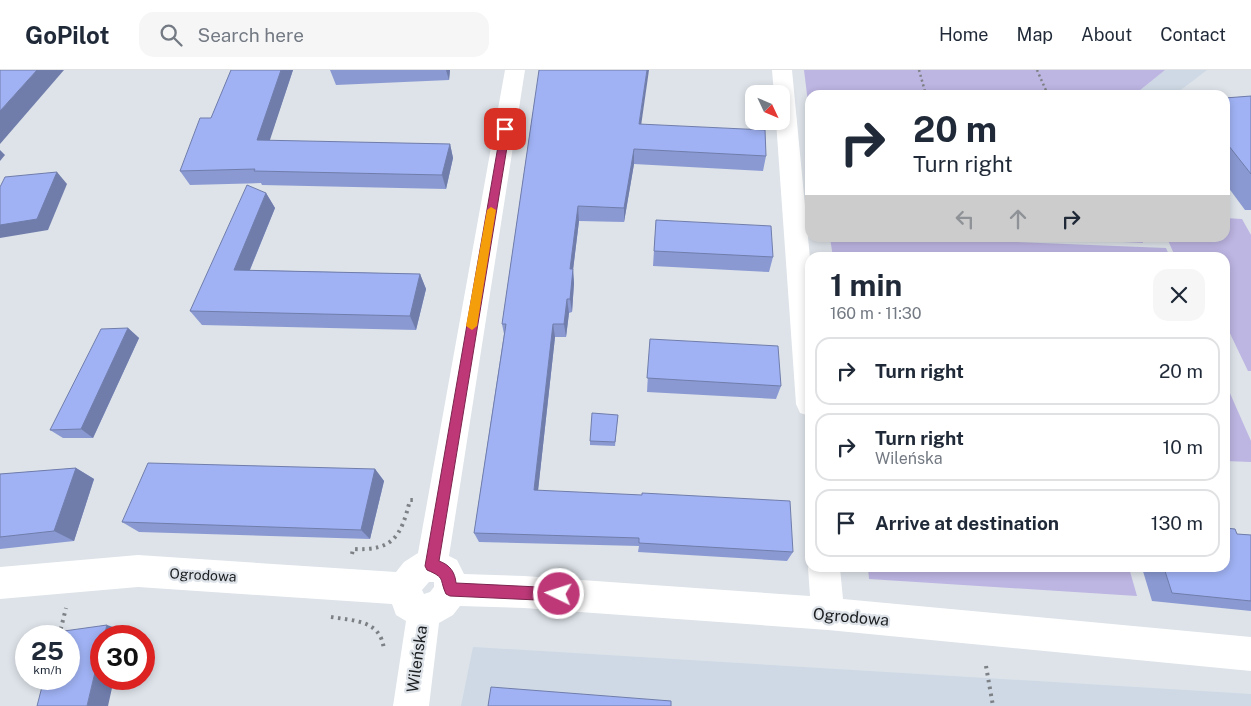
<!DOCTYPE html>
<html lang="en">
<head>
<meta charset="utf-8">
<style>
  body { margin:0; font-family:"Public Sans",sans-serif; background:#f6f6f7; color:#1f2937; height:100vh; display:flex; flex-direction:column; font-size:19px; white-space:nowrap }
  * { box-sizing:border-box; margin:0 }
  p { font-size:16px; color:#747a83 }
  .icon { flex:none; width:28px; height:28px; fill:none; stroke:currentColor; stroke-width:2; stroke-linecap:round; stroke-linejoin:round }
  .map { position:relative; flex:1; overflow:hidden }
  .details { position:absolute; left:805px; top:182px; width:425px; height:320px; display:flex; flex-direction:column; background:#fff; border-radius:15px; box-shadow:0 2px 8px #0003 }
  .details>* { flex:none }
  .top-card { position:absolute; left:805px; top:20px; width:425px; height:152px; border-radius:15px; box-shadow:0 2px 8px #0003; background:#fff; color:#1f2937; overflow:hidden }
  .needle { width:32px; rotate:134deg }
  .fabs { position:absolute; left:745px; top:15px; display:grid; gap:10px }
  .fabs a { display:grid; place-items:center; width:45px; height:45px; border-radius:10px; background:#fff; box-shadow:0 2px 8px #0003; font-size:25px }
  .speed { position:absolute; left:15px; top:555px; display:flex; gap:10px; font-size:25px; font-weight:700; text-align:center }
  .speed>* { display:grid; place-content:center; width:65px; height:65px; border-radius:50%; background:#fff; box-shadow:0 2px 8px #0003; line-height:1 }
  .speed small { font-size:12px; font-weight:400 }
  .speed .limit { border:8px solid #d22; background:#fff; color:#111 }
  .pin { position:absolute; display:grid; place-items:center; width:42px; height:42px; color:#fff; margin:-21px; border-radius:10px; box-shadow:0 2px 8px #0006 }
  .me { position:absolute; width:55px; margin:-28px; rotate:274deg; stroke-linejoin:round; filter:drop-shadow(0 0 4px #0008) }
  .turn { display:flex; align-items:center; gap:18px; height:105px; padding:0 25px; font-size:22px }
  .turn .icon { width:65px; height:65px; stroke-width:2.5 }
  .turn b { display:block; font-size:35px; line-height:42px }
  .lanes { display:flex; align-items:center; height:48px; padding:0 25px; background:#0003; justify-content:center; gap:25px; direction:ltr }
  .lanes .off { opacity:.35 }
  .round { display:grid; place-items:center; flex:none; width:52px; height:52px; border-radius:15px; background:#f6f6f7 }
  .summary { display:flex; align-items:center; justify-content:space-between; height:85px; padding:0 25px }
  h1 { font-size:30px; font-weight:700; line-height:38px }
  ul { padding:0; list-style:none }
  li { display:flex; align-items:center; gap:15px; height:68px; margin:0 10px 8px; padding:0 15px; border:2px solid #e0e1e3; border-radius:15px }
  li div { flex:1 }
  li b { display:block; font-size:19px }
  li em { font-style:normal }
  header { display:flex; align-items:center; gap:30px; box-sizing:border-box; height:70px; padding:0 25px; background:#fff; border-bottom:1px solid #e0e1e3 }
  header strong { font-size:24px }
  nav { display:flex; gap:28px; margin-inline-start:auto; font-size:18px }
  .search { width:350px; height:45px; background:#f6f6f7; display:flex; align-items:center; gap:12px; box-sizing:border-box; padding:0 18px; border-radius:15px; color:#747a83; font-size:19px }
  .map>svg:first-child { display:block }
  .built { fill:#ced9e5 }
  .green { fill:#bdb5e2 }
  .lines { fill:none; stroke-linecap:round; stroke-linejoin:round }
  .path-far1 { stroke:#7d8185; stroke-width:2.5; stroke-dasharray:2 3; stroke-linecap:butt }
  .path { stroke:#7d8185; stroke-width:4; stroke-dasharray:2.5 4.5; stroke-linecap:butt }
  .minor { fill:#fff; fill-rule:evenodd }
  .wall { fill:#8a99d2 }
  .shaded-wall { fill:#707dab }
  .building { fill:#a0b2f4; stroke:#707dab }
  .route { fill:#be3878; stroke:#7c244e }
  .slow { fill:#f59e0b }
  .labels { text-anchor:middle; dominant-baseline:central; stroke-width:4.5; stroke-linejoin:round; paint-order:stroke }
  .street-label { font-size:14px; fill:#1c1e20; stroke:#dde3e9 }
  .near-street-label { font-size:16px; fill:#1c1e20; stroke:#dde3e9 }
</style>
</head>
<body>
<header>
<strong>GoPilot</strong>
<div class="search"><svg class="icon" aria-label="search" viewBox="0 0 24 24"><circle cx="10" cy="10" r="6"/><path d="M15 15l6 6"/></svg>Search here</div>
<nav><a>Home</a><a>Map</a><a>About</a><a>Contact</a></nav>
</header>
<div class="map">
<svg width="1251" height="636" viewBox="0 0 1251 636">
  <rect width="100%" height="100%" fill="#dde3e9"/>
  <g class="built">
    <path d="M1165,0H1207L1174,25H1134Z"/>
    <path d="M473,577L1251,624V636H461Z"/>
  </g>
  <g class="green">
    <path d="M804,0H1165L1134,25H810V49Z"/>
    <path d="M1225,148L1242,149L1251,165V301H1248L1225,253V188L1195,187L1193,185L1174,184L1167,168H1225Z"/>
    <path d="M830,168H915L1166,178L1170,187H833Z"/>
    <path d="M1039,168H1142L1143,173Z"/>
    <path d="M1225,312L1251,371V392L1225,391Z"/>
    <path d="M868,498H1129L1137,526L869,509Z"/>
  </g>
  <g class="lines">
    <g class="path-far1">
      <path d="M919,0L926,25"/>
      <path d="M1037,0L1048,25"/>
    </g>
    <g class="path">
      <path d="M352,484L353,479C393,481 401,467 410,430H413"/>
      <path d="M331,547C355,551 381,550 384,580"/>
      <path d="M59,566L66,538"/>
      <path d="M986,596L993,636"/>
    </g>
    <g class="minor">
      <path d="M505,0H525L449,486L457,490L464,504L524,506L810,526L808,498L810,493V498H840L843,529L1251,567V601L828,560L524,538L460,536L453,545L439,553L429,636H393L406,551L396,545L392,534L138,517L0,529V497L138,485L396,502L404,492L418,483ZM429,512H434V517L430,522L424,524L422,520Z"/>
      <path d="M772,0H792L810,188V346L800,343L796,334L776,51H781V24H774Z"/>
    </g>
  </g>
  <g class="wall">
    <path d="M231,0H293L269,71L450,74L453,88L446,119L262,115L261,113L190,115L180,101L211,48Z"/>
    <path d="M330,0H450L449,10L336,15Z"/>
    <path d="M1251,26V140H1245L1225,113V28Z"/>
    <path d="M535,27L766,86L763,101L634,94L624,152L579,151L573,200L574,213L572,242L569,243L566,267H555L538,420L793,482L787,491L638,482L639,476L479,472L474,463L504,264L502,254Z"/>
    <path d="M266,123L275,138L250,200L420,204L426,219L416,260L202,255L190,241Z"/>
    <path d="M656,150L773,187L769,202L653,196Z"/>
    <path d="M128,258L139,268L93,368H63L50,360Z"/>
    <path d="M650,269L781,316L776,329L647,322Z"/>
    <path d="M618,345L615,376L590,375V371Z"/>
    <path d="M76,398L94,409L74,471L0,479V404Z"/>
    <path d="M375,399L384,411L370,469L139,462L122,452Z"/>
    <path d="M1237,464L1251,465V541L1152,531L1142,498H1225Z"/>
  </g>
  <g class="shaded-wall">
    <path d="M37,0H64L0,74V41Z"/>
    <path d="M281,0H293L265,85L257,70Z"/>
    <path d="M446,0H450L449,10Z"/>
    <path d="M647,0H649L639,70V54Z"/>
    <path d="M450,74L453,88L446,119L442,105Z"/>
    <path d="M634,79V94L624,152V138Z"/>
    <path d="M0,80L5,85L0,91Z"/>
    <path d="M57,102L67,114L48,160L0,168V155Z"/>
    <path d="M266,123L275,138L244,214L234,200Z"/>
    <path d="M578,136L579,151L573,200L574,213L572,242L570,229V199Z"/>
    <path d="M420,204L426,219L416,260L410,246Z"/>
    <path d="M567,229L569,243L566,267L564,254Z"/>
    <path d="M553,254L555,267L537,430L534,420Z"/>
    <path d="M128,258L139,268L93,368L81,359Z"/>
    <path d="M76,398L94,409L74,471L54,461Z"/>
    <path d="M375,399L384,411L370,469L361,460Z"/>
    <path d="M107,555L125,561L124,566H104Z"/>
    <path d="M101,577V609H114L108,636H87Z"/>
  </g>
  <g class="building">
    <path d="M0,0H37L0,41Z"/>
    <path d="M231,0H281L257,70L450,74L442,105L254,101L255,99L180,101L200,48H211Z"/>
    <path d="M539,0H647L639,54L765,60L766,86L634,79L624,138L578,136L570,199H573L570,229H567L564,254H553L534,420L642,425V423L790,431L793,482L639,473V468L474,463L506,254H502Z"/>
    <path d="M1251,26V104L1225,71V28Z"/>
    <path d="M57,102L37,149L0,155V117L5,107Z"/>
    <path d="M247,115L266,123L234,200L420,204L410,246L190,241Z"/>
    <path d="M656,150L771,156L773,187L654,181Z"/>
    <path d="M128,258L81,359L50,360L101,259Z"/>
    <path d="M650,269L778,276L781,316L647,308Z"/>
    <path d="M592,343L618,345L615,372L590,371Z"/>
    <path d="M148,393L375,399L361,460L122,452Z"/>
    <path d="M76,398L54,461L0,467V404Z"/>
    <path d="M1225,458L1235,459L1237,464L1251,465V531L1172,523L1164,498H1225Z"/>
    <path d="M107,555L104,566H101V577L87,636H37L44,609H69V566H55L57,562Z"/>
    <path d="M491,617L671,631V636H488Z"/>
  </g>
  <path class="route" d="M505,56L510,59L439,491C450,495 455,502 456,513L559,518L564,520L566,524L564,529L559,531L450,526L446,524C439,509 446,508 427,500L425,496L501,59Z"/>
  <path class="slow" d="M491,137L496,140L477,256L472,260L466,256L487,140Z"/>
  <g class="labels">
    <g class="street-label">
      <text transform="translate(203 505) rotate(3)">Ogrodowa</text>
    </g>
    <g class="near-street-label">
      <text transform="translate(851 547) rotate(5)">Ogrodowa</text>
      <text transform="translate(417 589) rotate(-82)">Wileńska</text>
    </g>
  </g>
</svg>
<div class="fabs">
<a><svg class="needle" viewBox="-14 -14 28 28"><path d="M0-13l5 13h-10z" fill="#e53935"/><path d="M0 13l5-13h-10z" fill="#747a83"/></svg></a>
</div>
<div class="speed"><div>25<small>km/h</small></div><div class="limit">30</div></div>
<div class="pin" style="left:505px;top:59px;background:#d93025"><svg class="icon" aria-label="arrive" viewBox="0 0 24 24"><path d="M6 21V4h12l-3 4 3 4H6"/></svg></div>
<svg class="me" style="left:559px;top:524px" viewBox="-20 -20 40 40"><circle r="17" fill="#be3878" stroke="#fff" stroke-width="3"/><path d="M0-11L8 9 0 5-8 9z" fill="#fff"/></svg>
<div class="top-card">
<div class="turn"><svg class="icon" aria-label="right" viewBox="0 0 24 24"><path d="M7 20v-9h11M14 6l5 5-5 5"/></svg><div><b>20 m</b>Turn right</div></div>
<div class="lanes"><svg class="icon off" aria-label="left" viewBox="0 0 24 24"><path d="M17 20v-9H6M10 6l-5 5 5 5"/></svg><svg class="icon off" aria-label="ahead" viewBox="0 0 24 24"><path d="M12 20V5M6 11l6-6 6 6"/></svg><svg class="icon" aria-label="right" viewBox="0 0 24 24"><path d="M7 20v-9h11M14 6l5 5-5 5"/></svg></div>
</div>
<section class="details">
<div class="summary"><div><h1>1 min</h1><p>160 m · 11:30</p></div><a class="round"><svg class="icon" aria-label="close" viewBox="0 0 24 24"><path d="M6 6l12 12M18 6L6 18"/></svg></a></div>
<ul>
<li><svg class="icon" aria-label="right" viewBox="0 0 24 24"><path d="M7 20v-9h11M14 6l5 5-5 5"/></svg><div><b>Turn right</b></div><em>20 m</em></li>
<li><svg class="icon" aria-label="right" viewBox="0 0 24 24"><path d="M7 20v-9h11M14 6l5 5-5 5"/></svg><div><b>Turn right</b><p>Wileńska</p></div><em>10 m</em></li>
<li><svg class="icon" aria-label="arrive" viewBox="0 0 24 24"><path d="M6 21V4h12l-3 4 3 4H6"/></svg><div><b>Arrive at destination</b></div><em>130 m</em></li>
</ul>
</section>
</div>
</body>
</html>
